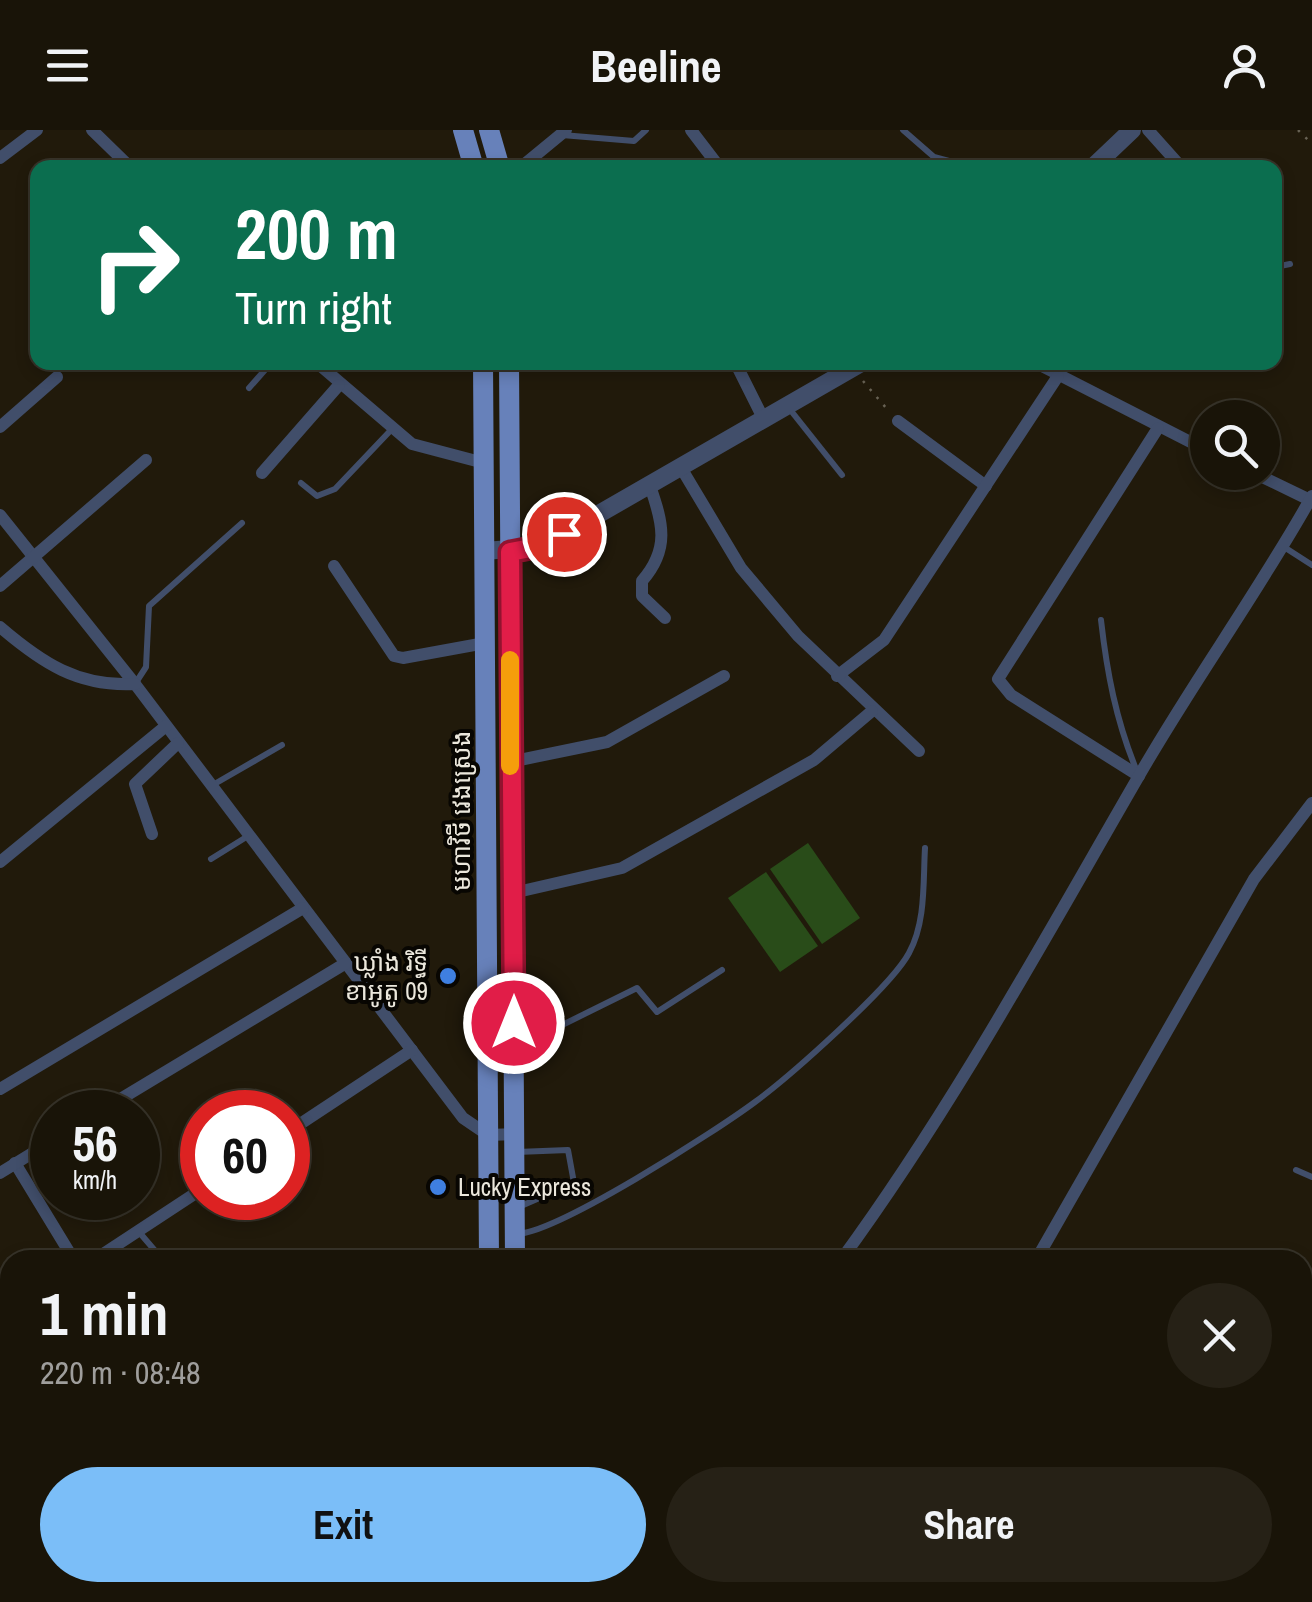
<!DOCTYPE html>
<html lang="en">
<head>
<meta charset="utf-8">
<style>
  body { margin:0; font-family:"Archivo Narrow","Noto Sans Khmer",sans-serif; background:#262116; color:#f1f3f6; height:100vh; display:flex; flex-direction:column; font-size:38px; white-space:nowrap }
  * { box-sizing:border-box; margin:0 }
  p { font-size:32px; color:#9f9e9c }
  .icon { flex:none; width:55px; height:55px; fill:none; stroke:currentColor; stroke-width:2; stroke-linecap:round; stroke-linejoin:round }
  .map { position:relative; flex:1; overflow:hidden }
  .details { position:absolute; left:0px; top:1120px; width:1312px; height:352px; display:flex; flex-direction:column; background:#191408; border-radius:30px 30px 0 0; box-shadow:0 5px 15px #0003,0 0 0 2px #373329 }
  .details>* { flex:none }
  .top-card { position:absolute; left:30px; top:30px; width:1252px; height:210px; border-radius:20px; box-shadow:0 5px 15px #0003,0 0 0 2px #373329; background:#0b6e4f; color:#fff; overflow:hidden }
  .controls { position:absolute; left:1190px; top:270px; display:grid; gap:20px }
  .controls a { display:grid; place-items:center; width:90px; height:90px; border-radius:50%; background:#191408; box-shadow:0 5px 15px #0003,0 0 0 2px #373329; font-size:50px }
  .speed { position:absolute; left:30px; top:960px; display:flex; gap:20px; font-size:50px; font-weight:700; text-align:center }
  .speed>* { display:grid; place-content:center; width:130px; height:130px; border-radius:50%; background:#191408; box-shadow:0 5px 15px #0003,0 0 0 2px #373329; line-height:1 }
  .speed small { font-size:25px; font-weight:400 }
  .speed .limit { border:15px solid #d22; background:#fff; color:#111 }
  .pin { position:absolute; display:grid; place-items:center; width:85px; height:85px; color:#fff; margin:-42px; border:5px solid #fff; border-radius:50%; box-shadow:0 2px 10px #0007 }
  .me { position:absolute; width:110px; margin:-55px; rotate:0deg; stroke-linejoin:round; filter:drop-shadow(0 0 8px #0008) }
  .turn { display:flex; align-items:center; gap:35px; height:210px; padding:0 40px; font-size:45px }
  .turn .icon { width:130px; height:130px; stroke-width:2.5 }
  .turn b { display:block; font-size:70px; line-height:85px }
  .round { display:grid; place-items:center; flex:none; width:105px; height:105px; border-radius:52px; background:#262116 }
  .headline { display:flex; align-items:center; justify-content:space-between; height:170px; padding:0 40px }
  h1 { font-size:60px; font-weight:700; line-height:75px }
  .primary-button { display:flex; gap:20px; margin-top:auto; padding:20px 40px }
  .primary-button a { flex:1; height:115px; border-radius:60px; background:#7bbef8; color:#111; font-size:40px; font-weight:700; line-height:115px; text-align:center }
  .primary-button a+a { background:#262116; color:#f1f3f6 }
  header { display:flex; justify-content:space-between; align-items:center; height:130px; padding:0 40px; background:#191408; font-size:45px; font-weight:700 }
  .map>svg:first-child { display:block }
  .green { fill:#294c19 }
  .water { fill:#000919; stroke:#464c54; stroke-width:2.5 }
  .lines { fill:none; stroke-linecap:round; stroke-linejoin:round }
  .path { stroke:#686254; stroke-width:2.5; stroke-dasharray:2.5 8; stroke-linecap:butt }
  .service { stroke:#414e6a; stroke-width:6 }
  .minor { stroke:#414e6a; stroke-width:12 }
  .tertiary { stroke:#414e6a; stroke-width:18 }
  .primary { stroke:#6781ba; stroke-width:20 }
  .route-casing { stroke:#92132f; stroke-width:25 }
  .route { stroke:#e11d48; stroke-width:18 }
  .slow { stroke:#f59e0b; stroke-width:18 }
  .shop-dot { fill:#3f7fe0; stroke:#080602; stroke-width:4 }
  .labels { text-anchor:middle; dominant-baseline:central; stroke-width:8; stroke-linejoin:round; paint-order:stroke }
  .street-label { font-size:25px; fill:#ebe7dc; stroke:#080602 }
  .poi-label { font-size:25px; fill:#ebe7dc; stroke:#080602; text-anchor:end }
</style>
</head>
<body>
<header><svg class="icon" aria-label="menu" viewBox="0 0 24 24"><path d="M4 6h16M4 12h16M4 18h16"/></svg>Beeline<svg class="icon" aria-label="person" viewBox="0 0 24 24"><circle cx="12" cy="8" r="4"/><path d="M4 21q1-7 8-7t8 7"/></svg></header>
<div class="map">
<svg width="1312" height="1472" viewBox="0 0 1312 1472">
  <rect width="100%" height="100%" fill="#211a0b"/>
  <g class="green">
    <path d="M808,713L860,788L822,814L770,739Z"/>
    <path d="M766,742L818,816L780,842L728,768Z"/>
  </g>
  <path class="water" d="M808,1463V1462L930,1463L927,1472H803Z"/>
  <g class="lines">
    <g class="path">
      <path d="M1298,0L1312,14"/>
      <path d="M863,251L887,279"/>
      <path d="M0,1405L10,1410"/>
      <path d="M125,1462L146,1472"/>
    </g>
    <g class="service">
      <path d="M903,0L934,27L975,38"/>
      <path d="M562,5L634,11L646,0"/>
      <path d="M1275,137L1290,134"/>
      <path d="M249,258L272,232"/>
      <path d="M788,277L842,345"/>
      <path d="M301,353L317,366L335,359L391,300"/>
      <path d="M1284,417L1312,435"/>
      <path d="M1101,490C1107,543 1116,590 1136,639"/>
      <path d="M135,554L146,537L149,476L242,393"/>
      <path d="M211,656L282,615"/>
      <path d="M211,729L248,706"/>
      <path d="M518,924L536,917L544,904L637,858L657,882L722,840"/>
      <path d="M517,1022L568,1020L574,1053L521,1076"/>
      <path d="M1296,1040L1312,1047"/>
      <path d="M139,1102L163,1130"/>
      <path d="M516,1104C556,1104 716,1001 755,972C789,947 891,857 909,823C926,792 923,752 925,718"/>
      <path d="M1302,1193L1312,1174"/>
      <path d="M1302,1268L1312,1270"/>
      <path d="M1302,1358L1312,1359"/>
      <path d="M1302,1412L1312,1414"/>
      <path d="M1036,1462V1472"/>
      <path d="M953,1472L955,1462"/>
    </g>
    <g class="minor">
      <path d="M92,0L131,38"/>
      <path d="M691,0L720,38"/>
      <path d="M1148,0L1182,38"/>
      <path d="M0,28L37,0"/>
      <path d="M520,38L566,0"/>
      <path d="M316,232L412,314L484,333"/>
      <path d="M735,232L764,290"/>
      <path d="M1034,232L1208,321"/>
      <path d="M898,291L986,356"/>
      <path d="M0,297L57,247"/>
      <path d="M680,336L741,438L798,506L919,621"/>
      <path d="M1252,342L1310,370"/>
      <path d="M262,343L339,255"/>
      <path d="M650,356C663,393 670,419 642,451V466L665,488"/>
      <path d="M0,385L135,554L463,988L488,1005L514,1004"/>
      <path d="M334,436L394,526L403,528L485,513"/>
      <path d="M0,456L146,330"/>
      <path d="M0,497C42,533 78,557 135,554"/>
      <path d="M837,546L884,510L1058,246"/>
      <path d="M510,632L607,612L724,546"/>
      <path d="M1139,646L1011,565L998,549L1158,298"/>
      <path d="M152,704L135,654L178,613"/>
      <path d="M0,732L166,596"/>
      <path d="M513,763L622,738L814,630L872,581"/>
      <path d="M0,959L303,778"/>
      <path d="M99,982L346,833"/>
      <path d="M288,1002L412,920"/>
      <path d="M15,1033L74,1130"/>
      <path d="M0,1043L52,1011"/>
      <path d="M94,1130L202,1059"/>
      <path d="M841,1130C953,977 1045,808 1140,644C1194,550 1259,461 1312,366"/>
      <path d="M1036,1130L1254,749L1312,673"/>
    </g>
    <g class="tertiary">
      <path d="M1092,38L1132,0"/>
      <path d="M484,421L536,417L564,404L863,232"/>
    </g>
    <g class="primary">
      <path d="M463,0L474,38"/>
      <path d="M489,0L500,38"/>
      <path d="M483,232L489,1130"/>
      <path d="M509,232L515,1130"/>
      <path d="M491,1462V1472"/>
      <path d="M518,1462V1472"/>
    </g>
  </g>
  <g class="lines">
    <defs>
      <path id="route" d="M514,893L510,422L536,417L564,404"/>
    </defs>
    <use href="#route" class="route-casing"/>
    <use href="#route" class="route"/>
    <path class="slow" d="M510,636V530"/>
  </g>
  <g class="shop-dot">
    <circle cx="448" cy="846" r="10"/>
    <circle cx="438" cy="1057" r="10"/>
  </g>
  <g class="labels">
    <g class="street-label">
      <text transform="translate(461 681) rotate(-90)">មហាវិថី វេងស្រេង</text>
    </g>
    <g class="poi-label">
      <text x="428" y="832">ឃ្លាំង រិទ្ធី<tspan x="428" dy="29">ខាអូតូ 09</tspan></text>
      <text x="458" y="1057" text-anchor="start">Lucky Express</text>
    </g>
  </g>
</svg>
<div class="controls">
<a><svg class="icon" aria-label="search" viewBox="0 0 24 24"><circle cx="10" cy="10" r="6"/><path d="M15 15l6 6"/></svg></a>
</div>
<div class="speed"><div>56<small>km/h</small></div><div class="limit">60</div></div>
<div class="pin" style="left:564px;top:404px;background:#d93025"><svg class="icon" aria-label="arrive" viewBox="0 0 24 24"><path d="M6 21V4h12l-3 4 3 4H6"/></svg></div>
<svg class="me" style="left:514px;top:893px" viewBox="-20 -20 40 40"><circle r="17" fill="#e11d48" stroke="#fff" stroke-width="3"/><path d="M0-11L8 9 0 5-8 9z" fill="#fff"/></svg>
<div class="top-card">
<div class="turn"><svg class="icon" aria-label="right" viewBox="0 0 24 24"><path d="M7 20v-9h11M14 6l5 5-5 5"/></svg><div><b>200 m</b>Turn right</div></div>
</div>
<section class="details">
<div class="headline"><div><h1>1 min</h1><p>220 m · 08:48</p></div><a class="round"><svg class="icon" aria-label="close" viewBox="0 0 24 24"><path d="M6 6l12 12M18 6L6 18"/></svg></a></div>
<div class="primary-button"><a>Exit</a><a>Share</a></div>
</section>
</div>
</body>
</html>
